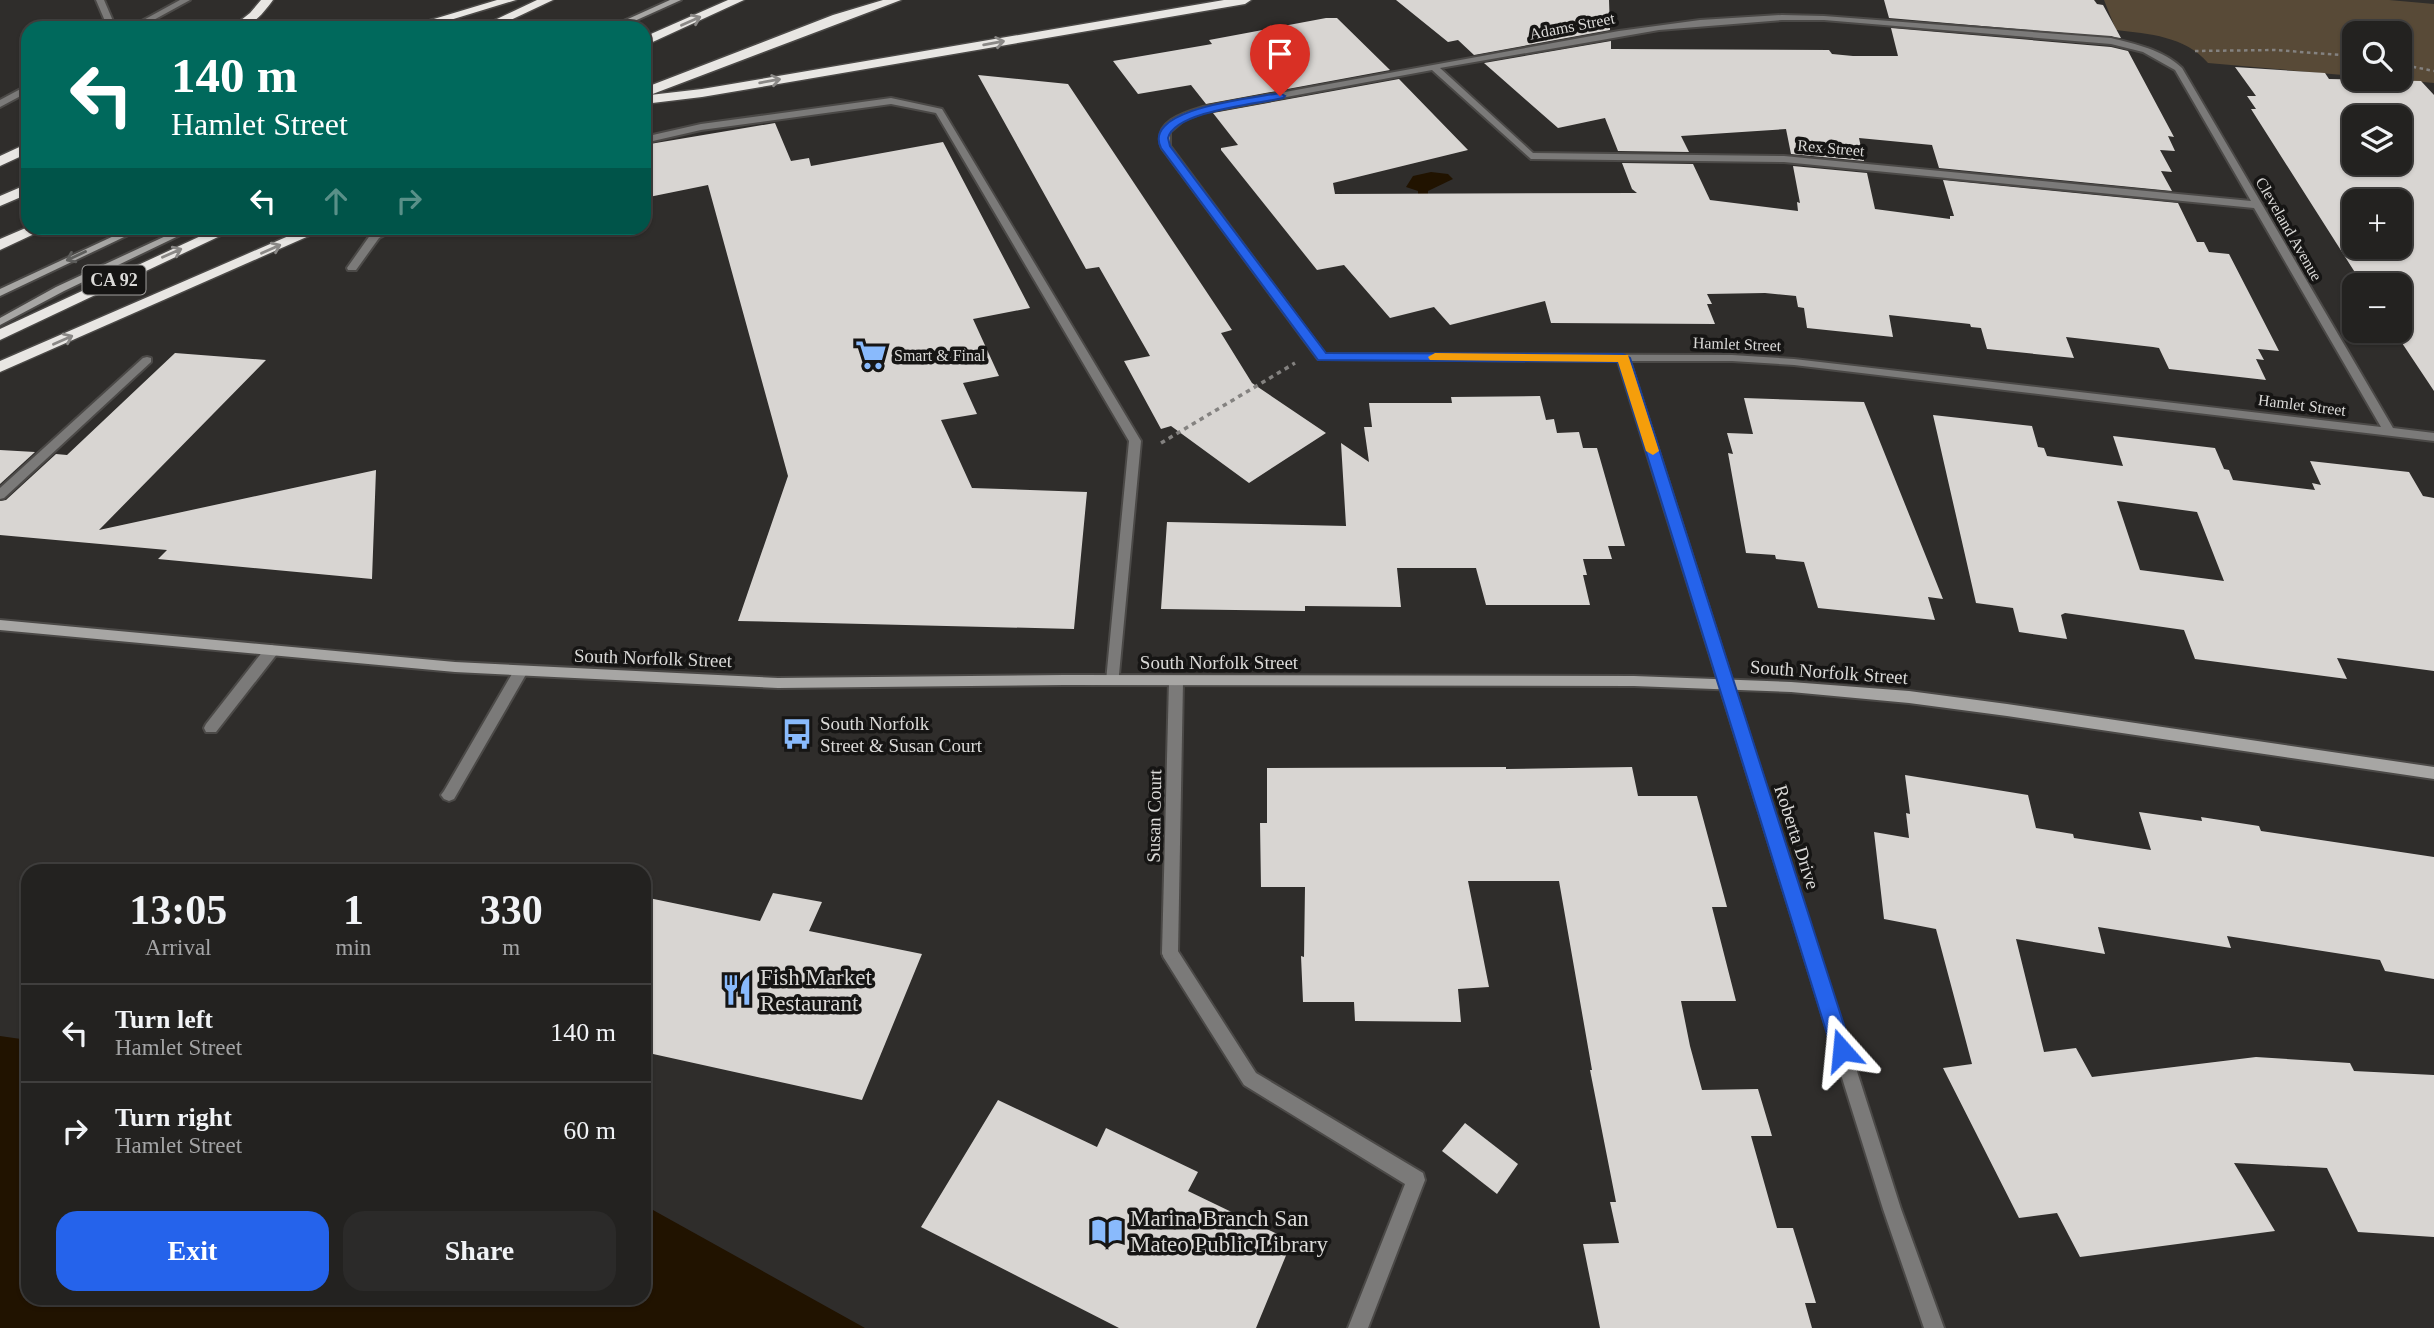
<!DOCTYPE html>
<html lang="en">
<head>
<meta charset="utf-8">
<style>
  body { margin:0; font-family:Georgia,serif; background:#2b2a29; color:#f1f3f6; height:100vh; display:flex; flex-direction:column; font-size:26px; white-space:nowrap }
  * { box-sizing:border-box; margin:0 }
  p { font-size:23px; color:#a3a4a5 }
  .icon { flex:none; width:38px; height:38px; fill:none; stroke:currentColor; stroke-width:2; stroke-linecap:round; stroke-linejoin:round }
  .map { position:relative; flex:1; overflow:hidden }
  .side { position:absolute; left:21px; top:864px; width:630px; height:441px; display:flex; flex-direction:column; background:#232220; border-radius:21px; box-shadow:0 2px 5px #0004,0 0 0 2px #403f3e }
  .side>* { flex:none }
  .banner { position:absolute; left:21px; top:21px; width:630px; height:214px; border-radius:21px; box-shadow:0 2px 5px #0004,0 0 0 2px #403f3e; background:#00695c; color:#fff; overflow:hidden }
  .buttons { position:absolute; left:2342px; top:21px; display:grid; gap:14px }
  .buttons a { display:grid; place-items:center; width:70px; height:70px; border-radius:14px; background:#232220; box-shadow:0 2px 5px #0004,0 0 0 2px #403f3e; font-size:35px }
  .pin { position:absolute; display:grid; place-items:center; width:60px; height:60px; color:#fff; margin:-72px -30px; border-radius:50% 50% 50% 0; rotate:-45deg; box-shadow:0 0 7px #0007 }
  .pin .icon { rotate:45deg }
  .me { position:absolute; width:77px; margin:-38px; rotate:342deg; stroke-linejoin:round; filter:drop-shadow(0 0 5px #0008) }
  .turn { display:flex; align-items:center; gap:24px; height:147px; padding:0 35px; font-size:32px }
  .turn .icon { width:91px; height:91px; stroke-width:2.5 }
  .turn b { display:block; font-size:49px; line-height:60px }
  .lanes { display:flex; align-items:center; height:66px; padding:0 35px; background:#0003; justify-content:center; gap:35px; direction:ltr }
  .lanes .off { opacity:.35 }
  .eta { display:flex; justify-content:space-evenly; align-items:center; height:119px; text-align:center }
  .eta b { font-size:42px; font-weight:700; line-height:49px }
  .primary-button { display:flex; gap:14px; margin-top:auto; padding:14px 35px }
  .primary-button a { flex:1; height:80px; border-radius:21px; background:#2563eb; color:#fff; font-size:28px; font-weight:700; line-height:80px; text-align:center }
  .primary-button a+a { background:#2b2a29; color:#f1f3f6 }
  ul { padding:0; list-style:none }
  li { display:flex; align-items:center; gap:21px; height:98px; padding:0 35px; border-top:2px solid #403f3e }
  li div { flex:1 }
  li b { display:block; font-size:26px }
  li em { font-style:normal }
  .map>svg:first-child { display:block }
  .green { fill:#584a37 }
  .water { fill:#211300 }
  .building { fill:#d8d5d2; fill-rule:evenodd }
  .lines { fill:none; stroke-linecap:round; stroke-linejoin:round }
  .service-casing { stroke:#4b4947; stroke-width:4 }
  .minor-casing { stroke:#4b4947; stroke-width:4 }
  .secondary-casing { stroke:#4b4947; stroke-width:4 }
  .motorway-casing { stroke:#4b4947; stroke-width:3 }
  .path-far1 { stroke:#848280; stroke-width:2.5; stroke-dasharray:3.5 3.5; stroke-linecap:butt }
  .path { stroke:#848280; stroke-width:3.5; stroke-dasharray:4.5 4.5; stroke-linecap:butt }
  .service { fill:#7b7a79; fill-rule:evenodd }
  .minor { fill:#7b7a79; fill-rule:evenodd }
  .secondary { fill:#a7a6a4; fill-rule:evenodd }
  .motorway { fill:#e8e6e3; fill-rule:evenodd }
  .oneway { stroke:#8a8886 }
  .oneway2 { stroke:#5e5e5c }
  .route { fill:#2563eb; stroke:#184099; stroke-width:2 }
  .slow { fill:#f59e0b }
  .labels { text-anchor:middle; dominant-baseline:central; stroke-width:7; stroke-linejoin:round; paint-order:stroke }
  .far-street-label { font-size:16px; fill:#dbdad8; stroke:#161514 }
  .far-poi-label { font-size:16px; fill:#dbdad8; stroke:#161514; text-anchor:start }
  .shield { fill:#161514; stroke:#a09f9d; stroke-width:2 }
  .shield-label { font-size:18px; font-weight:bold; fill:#dbdad8 }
  .street-label { font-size:19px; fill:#dbdad8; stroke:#161514 }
  .poi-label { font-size:19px; fill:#dbdad8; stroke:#161514; text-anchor:start }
  .near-poi-label { font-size:23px; fill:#dbdad8; stroke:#161514; text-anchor:start }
</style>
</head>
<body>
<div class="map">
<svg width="2434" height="1328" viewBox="0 0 2434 1328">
  <rect width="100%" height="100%" fill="#2f2d2b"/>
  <path class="green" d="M2104,0H2389L2434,4V83L2390,79H2399V33H2354V76L2208,63C2185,36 2149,34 2116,30Z"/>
  <g class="water">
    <path d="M1431,172L1448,174L1453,179L1428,191V194H1418V191L1406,187L1413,176Z"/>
    <path d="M0,1036L28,1040V1298H644V1205L865,1328H0Z"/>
  </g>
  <g class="building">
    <path d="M1396,0H1609L1610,30L1474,55L1458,40L1448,42Z"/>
    <path d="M1884,0H2094L2097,4L2103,5L2121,38L1889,18Z"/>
    <path d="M1326,18H1337L1390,70L1206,104L1191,85L1138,94L1113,61L1212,44L1209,40Z"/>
    <path d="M1891,28L2111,47L2128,51L2174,137L2168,136L2175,151L2160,150L2172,172L2161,171L2172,191L1939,168L1932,145L1859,138L1864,161L1791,154L1786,129L1681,136L1689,152L1618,151L1605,118L1558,128L1484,63L1611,41V49L1829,50L1832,54L1853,56H1898Z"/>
    <path d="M2235,67L2325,73L2329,79L2421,81L2434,95V391L2394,331H2399V285H2363L2251,109H2256L2247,96H2256ZM2354,117H2399V163H2354ZM2354,201H2399V247H2354Z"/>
    <path d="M978,75L1068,84L1232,330L1221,333L1252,383L1326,433L1249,483L1171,426L1161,429L1124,361L1150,356L1099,267L1086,269Z"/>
    <path d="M1399,79L1468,150L1333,183L1335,194L1637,193L1632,189L1622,163L1693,164L1710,200L1798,211L1797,202L1800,203L1793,166L1867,173L1875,209L1950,219V216H1954L1943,180L2178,203L2197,242H2204L2209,252L2229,254L2279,351L2258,349L2264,360L2256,359L2266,380L2169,369L2159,348L2153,347L2066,337L2074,358L1987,349L1981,328L1971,327L1970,324L1889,315L1893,337L1807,328L1804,308L1798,307L1796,296L1765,293L1707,294L1712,304H1707L1715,324L1551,323L1545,301L1450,325L1434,307L1390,318L1344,265L1317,270L1221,150V148L1238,145L1213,113Z"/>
    <path d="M775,123L791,161L809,158L811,166L943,142L1030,308L973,319L999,376L963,383L977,414L941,420L972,488L1087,492L1074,629L738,621L788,476L708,185L644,198V145Z"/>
    <path d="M175,353L266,360L99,530L376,470L372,579L158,559L167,550L0,535V501L6,500L56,454L67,455Z"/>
    <path d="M1540,396L1546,420L1554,419L1557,433L1579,432L1583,448H1597L1625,546H1608L1612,559H1583L1587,575H1583L1590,605H1486L1476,568H1397L1401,607L1305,606V611L1161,609L1167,522L1346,526L1341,443L1369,462L1364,427H1372L1369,403H1452L1451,397Z"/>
    <path d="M1744,398L1864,402L1943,599L1928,597L1935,620L1818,608L1804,562L1776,559L1775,555L1746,553L1728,453L1733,454L1727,433L1753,434Z"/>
    <path d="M1933,415L2032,426L2038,447L2044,448L2047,456L2123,466L2113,436L2215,448L2224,469L2229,470L2233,480L2315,490L2312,483L2321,485L2310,461L2409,472L2423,496L2434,498V671L2337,658L2347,679L2195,659L2184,630L2065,613L2061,615L2067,639L2019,632L2013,608L1976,603ZM2117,501L2197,512L2224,581L2140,570Z"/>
    <path d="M0,450L35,452L0,484Z"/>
    <path d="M1506,767V769L1632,767L1638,796H1697L1727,907H1712L1736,1001H1681L1690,1046L1702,1090L1758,1089L1772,1136H1751L1777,1228H1793L1816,1303H1805L1812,1328H1600L1583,1244L1619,1243L1610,1202H1616L1590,1070H1592L1559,881H1468L1489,987L1458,989L1461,1022L1355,1021L1354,1002H1303L1301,956L1304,957L1305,887H1261L1260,823H1267V768Z"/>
    <path d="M1905,775L2028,795L2036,828L2073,834L2074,838L2151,850L2139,812L2202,821L2201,817L2259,826L2261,831L2434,857V979L2385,971L2380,960L2227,936L2231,948L2098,927L2105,954L2016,939L2044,1052L2076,1048L2092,1077L2256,1057L2350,1063L2354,1071L2434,1075V1237L2358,1232L2327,1168L2234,1163L2275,1231L2080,1257L2057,1213L2019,1218L1943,1068L1972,1064L1936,929L1884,919L1874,832L1909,838L1906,813L1910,814Z"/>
    <path d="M773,893L822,902L809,931L922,954L862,1100L644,1052V897L760,921Z"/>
    <path d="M998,1100L1097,1147L1106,1128L1198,1172L1188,1191L1292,1241L1256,1328H1119L921,1227Z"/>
    <path d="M1465,1123L1518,1164L1497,1194L1442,1151Z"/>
  </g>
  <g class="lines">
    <defs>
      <g id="service">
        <path d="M96,0H104L116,28H108Z"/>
        <path d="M180,0H190L139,28H129Z"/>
        <path d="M28,85V92L0,107V100Z"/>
        <path d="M891,98L942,109L1141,441L1118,685H1108L1106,681L1129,441L936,113L891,104L701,130L644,143V137L701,124Z"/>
        <path d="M385,228H397L379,238L356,270H348L347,268L371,234Z"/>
        <path d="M147,357L151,358V362L4,498L0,499V488L143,358Z"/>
        <path d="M272,645L279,650L277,654L216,732H206L204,728L206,724L267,646Z"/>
        <path d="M521,666L526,667L528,671L454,799L449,801L444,799L441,795L444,791L516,667Z"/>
        <path d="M1170,946L1176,948L1256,1073L1423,1173L1425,1180L1368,1328H1348L1405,1184L1244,1085L1164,958L1162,953L1164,948Z"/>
      </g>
      <g id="minor">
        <path d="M1782,15L1824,16L2111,38C2136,44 2163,50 2182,68L2393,428L2434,433V441L1794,365L1732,361H1630L1901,1209L1944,1328H1924L1883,1209L1618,361L1318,359L1162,148C1152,122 1183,113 1203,107L1619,31L1700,20ZM1782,20H1824L2111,44L2143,52L2175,70L2251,201L1784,156L1533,153L1440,68L1659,30ZM1432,70L1531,159L1784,162L2254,208L2381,427L1794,359L1732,355L1325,354L1170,146V132L1184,120L1205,112Z"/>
        <path d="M1176,676L1181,677L1183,681L1178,953L1176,958L1170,960L1164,958L1162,953L1169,681L1171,677Z"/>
      </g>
      <g id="secondary">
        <path d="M670,0H681L619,28H608Z"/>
        <path d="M131,228H143L0,296V289Z"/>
        <path d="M183,228H195L64,291L0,325V318L56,287Z"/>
        <path d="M0,620L455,662L778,678L1064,675L1634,676L1791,682L1909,691L2007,704L2434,767V779L2007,716L1909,703L1791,692L1634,686L1064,685L778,688L455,672L0,630Z"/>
      </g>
      <g id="motorway">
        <path d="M261,0H273C261,16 252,28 231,28L250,13Z"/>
        <path d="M497,0H516L424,28H404Z"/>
        <path d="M537,0H553L494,28H478Z"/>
        <path d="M728,0H744L644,46V37Z"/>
        <path d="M883,0H901L650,95L702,89L1224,0H1251L1245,4L702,97L644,104V88L833,15Z"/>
        <path d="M28,143V153L0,166V156Z"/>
        <path d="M28,184V194L0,206V196Z"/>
        <path d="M28,227L47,228L0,250V239Z"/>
        <path d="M218,228H237L0,340V329Z"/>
        <path d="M307,228H327L0,372V361Z"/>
      </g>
    </defs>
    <use href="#service" class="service-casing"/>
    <use href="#minor" class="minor-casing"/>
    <use href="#secondary" class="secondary-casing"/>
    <use href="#motorway" class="motorway-casing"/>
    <g class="path-far1">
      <path d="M2195,51L2275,50L2354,56"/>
      <path d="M2399,64L2434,71"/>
    </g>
    <path class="path" d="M1161,443L1295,363"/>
    <use href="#service" class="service"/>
    <use href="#minor" class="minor"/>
    <use href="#secondary" class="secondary"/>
    <use href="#motorway" class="motorway"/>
  </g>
  <defs><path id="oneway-shaft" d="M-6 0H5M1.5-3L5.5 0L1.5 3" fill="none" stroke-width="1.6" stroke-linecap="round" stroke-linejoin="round" transform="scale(1.75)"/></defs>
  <g class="oneway">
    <use href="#oneway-shaft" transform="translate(691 21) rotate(-24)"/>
    <use href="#oneway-shaft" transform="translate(994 43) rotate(-10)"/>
    <use href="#oneway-shaft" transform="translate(770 81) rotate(-10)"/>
    <use href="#oneway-shaft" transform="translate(271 249) rotate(-24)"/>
    <use href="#oneway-shaft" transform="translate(172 253) rotate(-24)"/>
    <use href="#oneway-shaft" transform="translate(63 340) rotate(-24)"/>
  </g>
  <use class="oneway2" href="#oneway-shaft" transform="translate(76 256) rotate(155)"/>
  <path class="route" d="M1280,93L1285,96L1283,98C1257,104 1175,111 1168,138L1170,146L1326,353L1623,354L1630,358L1852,1050L1849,1057L1842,1060L1835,1057L1832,1050L1618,362L1318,360L1161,148C1141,108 1255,98 1280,93Z"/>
  <path class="slow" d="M1435,353L1628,355L1659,451L1653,455L1646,451L1618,362L1430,360L1428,357Z"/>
  <defs>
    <symbol id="supermarket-bare" viewBox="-9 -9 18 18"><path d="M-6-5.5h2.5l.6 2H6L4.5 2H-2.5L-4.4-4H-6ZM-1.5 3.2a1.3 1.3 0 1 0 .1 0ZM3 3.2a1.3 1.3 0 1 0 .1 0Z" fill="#89bafc" stroke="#161514" stroke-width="2.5" paint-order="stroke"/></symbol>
    <symbol id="bus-bare" viewBox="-9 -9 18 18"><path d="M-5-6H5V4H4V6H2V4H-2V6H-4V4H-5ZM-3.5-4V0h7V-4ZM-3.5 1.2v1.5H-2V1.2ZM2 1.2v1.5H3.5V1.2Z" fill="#89bafc" stroke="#161514" stroke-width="2.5" paint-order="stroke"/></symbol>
    <symbol id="restaurant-bare" viewBox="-9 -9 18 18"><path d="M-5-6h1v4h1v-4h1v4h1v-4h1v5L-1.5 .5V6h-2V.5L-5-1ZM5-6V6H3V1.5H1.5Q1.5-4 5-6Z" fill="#89bafc" stroke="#161514" stroke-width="2.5" paint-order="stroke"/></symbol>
    <symbol id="library-bare" viewBox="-9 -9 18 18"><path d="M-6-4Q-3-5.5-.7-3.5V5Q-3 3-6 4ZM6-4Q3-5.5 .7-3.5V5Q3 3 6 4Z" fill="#89bafc" stroke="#161514" stroke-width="2.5" paint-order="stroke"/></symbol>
  </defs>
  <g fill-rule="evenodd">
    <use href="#supermarket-bare" x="849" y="333" width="44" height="44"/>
    <use href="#bus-bare" x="775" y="712" width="44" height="44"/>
    <use href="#restaurant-bare" x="715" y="968" width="44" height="44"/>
    <use href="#library-bare" x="1085" y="1209" width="44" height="44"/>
  </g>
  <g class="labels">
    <g class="far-street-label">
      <text transform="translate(1572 26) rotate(-11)">Adams Street</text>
      <text transform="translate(1831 148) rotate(5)">Rex Street</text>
      <text transform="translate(2289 229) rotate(60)">Cleveland Avenue</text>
      <text transform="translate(1737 344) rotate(2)">Hamlet Street</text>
      <text transform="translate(2302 405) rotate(7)">Hamlet Street</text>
    </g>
    <g class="far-poi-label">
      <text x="894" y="355">Smart &amp; Final</text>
    </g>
    <rect class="shield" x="82.5" y="265.5" width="63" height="29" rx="5"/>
    <g class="shield-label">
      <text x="114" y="280">CA 92</text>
    </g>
    <g class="street-label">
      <text transform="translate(653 658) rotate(2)">South Norfolk Street</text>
      <text x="1219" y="662">South Norfolk Street</text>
      <text transform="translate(1829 672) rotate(4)">South Norfolk Street</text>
      <text transform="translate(1154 816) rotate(-89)">Susan Court</text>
      <text transform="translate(1797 837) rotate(72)">Roberta Drive</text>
    </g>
    <g class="poi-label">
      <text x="820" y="723">South Norfolk<tspan x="820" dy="22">Street &amp; Susan Court</tspan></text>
    </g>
    <g class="near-poi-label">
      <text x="760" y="977">Fish Market<tspan x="760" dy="26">Restaurant</tspan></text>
      <text x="1130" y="1218">Marina Branch San<tspan x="1130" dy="26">Mateo Public Library</tspan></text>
    </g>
  </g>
</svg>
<div class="buttons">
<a><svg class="icon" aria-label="search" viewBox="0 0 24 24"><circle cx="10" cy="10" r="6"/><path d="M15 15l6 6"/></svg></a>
<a><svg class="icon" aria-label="layers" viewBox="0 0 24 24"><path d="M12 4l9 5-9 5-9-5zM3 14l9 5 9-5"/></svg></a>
<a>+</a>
<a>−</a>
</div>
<div class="pin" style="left:1280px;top:96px;background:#d93025"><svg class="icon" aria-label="arrive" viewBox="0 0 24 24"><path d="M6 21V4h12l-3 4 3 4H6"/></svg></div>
<svg class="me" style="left:1842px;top:1050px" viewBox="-20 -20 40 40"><path d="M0-17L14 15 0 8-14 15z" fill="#2563eb" stroke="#fff" stroke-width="4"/></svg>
<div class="banner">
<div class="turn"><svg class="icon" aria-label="left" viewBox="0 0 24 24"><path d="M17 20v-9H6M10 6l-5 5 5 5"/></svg><div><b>140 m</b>Hamlet Street</div></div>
<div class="lanes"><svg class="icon" aria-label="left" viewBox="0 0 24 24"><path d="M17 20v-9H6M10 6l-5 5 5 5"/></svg><svg class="icon off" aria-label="ahead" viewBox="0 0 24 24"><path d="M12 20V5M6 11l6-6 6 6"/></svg><svg class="icon off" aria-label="right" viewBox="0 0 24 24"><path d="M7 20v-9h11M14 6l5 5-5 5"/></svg></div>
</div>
<section class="side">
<div class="eta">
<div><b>13:05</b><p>Arrival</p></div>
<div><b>1</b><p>min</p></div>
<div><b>330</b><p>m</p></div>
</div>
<ul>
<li><svg class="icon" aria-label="left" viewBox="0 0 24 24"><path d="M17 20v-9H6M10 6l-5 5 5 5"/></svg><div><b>Turn left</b><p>Hamlet Street</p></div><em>140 m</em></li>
<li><svg class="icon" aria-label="right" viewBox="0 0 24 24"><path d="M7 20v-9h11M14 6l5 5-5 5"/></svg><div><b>Turn right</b><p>Hamlet Street</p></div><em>60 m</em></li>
</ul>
<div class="primary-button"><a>Exit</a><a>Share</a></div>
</section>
</div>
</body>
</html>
